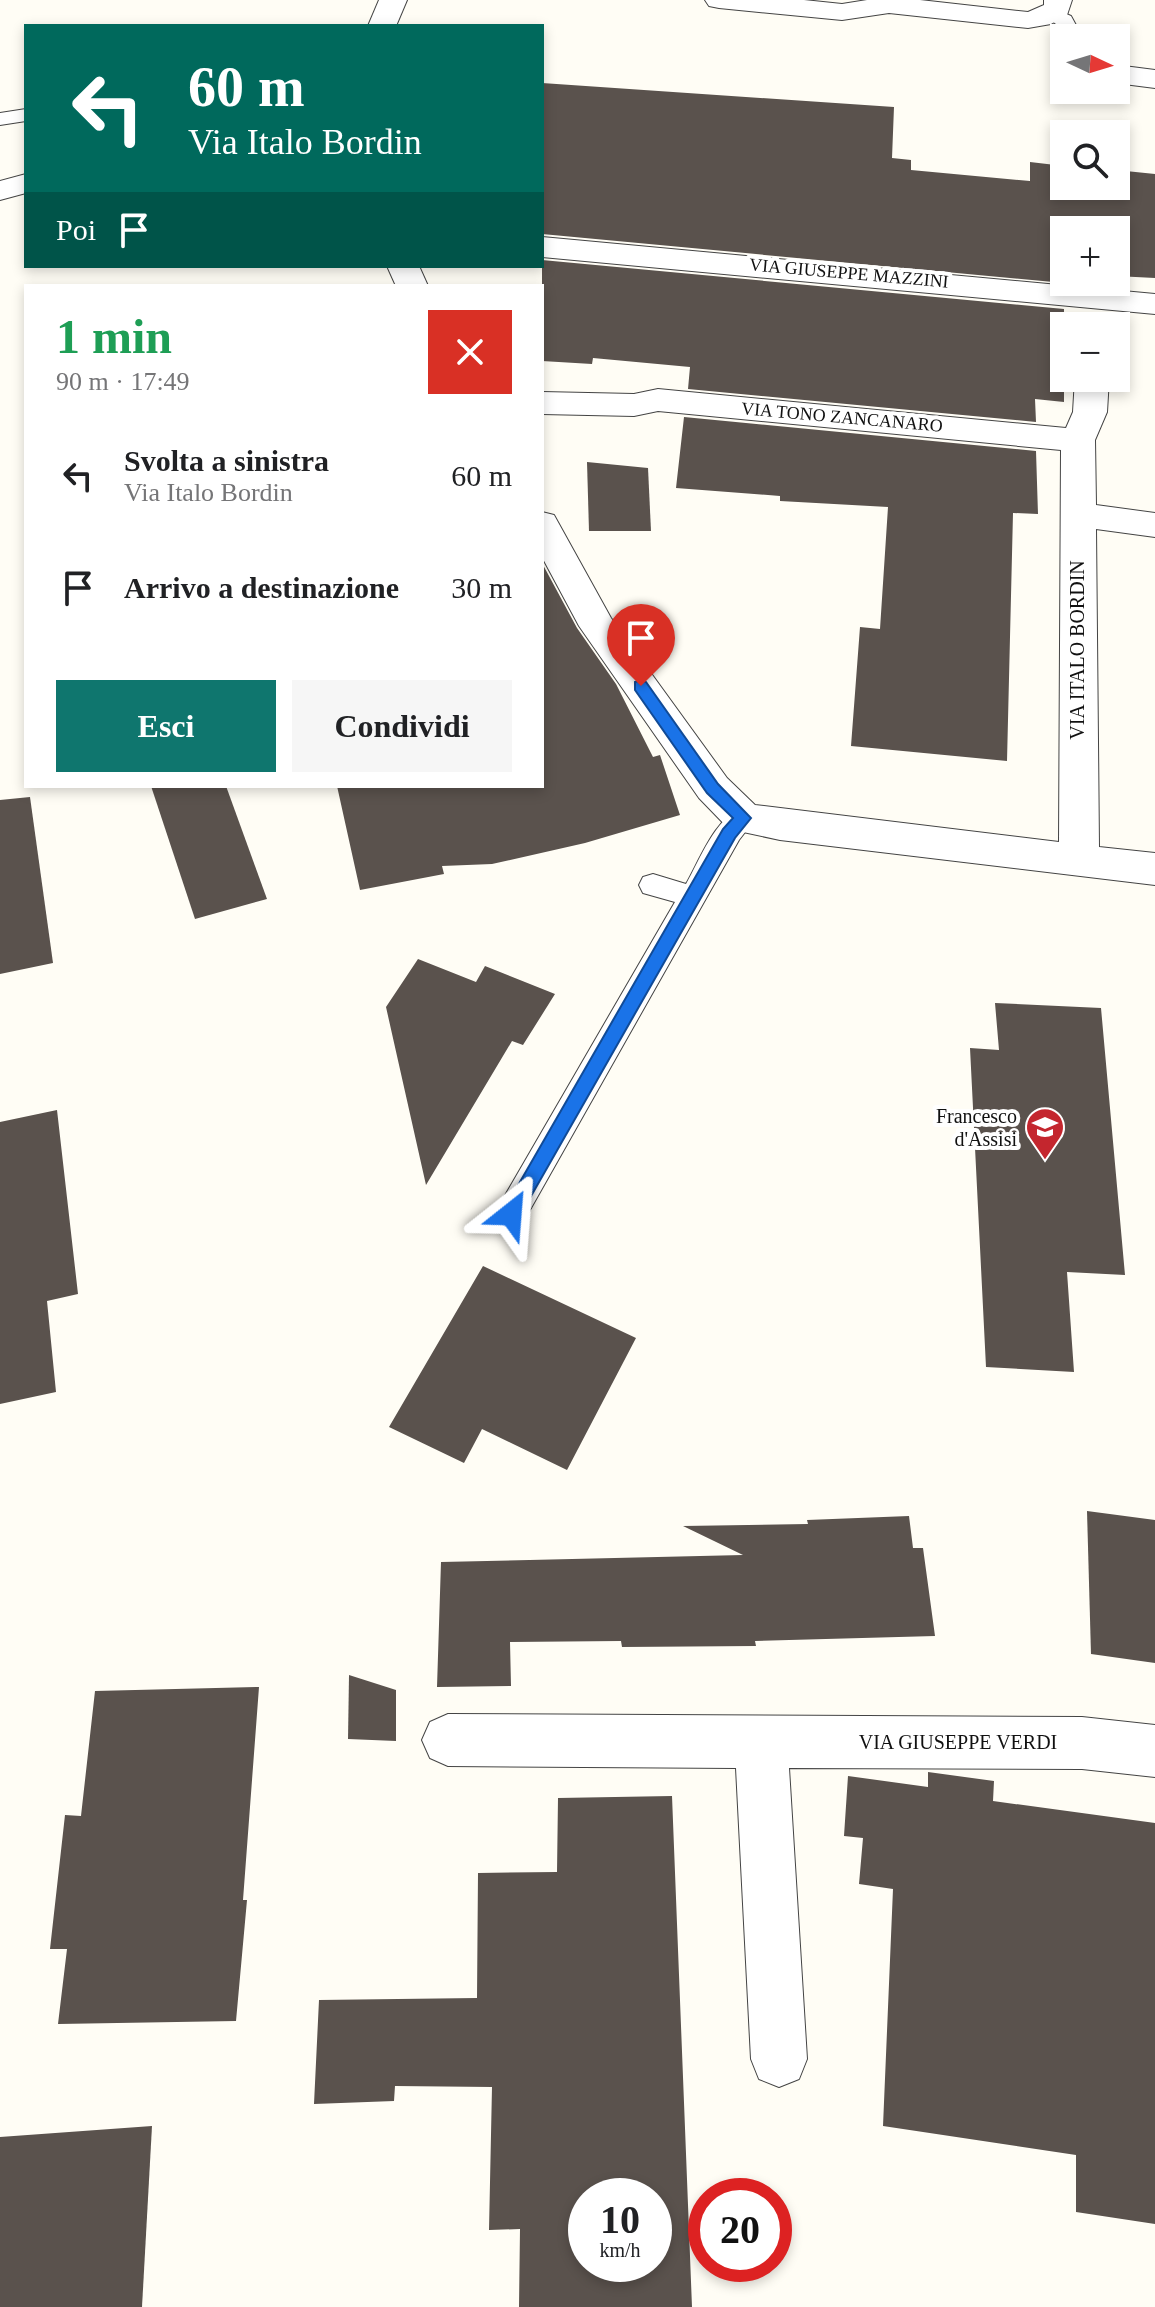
<!DOCTYPE html>
<html lang="it">
<head>
<meta charset="utf-8">
<style>
  body { margin:0; font-family:Georgia,serif; background:#f6f6f6; color:#202124; height:100vh; display:flex; flex-direction:column; font-size:30px; white-space:nowrap }
  * { box-sizing:border-box; margin:0 }
  p { font-size:26px; color:#757577 }
  .icon { flex:none; width:44px; height:44px; fill:none; stroke:currentColor; stroke-width:2; stroke-linecap:round; stroke-linejoin:round }
  .map { position:relative; flex:1; overflow:hidden }
  .side { position:absolute; left:24px; top:284px; width:520px; height:504px; display:flex; flex-direction:column; background:#fff; border-radius:0px; box-shadow:0 4px 12px #0003 }
  .side>* { flex:none }
  .hud { position:absolute; left:24px; top:24px; width:520px; height:244px; border-radius:0px; box-shadow:0 4px 12px #0003; background:#00695c; color:#fff; overflow:hidden }
  .needle { width:52px; rotate:94deg }
  .buttons { position:absolute; left:1050px; top:24px; display:grid; gap:16px }
  .buttons a { display:grid; place-items:center; width:80px; height:80px; border-radius:0px; background:#fff; box-shadow:0 4px 12px #0003; font-size:40px }
  .speed { position:absolute; left:568px; top:2178px; display:flex; gap:16px; font-size:40px; font-weight:700; text-align:center }
  .speed>* { display:grid; place-content:center; width:104px; height:104px; border-radius:50%; background:#fff; box-shadow:0 4px 12px #0003; line-height:1 }
  .speed small { font-size:20px; font-weight:400 }
  .speed .limit { border:12px solid #d22; background:#fff; color:#111 }
  .pin { position:absolute; display:grid; place-items:center; width:68px; height:68px; color:#fff; margin:-82px -34px; border-radius:50% 50% 50% 0; rotate:-45deg; box-shadow:0 0 8px #0007 }
  .pin .icon { rotate:45deg }
  .me { position:absolute; width:88px; margin:-44px; rotate:28deg; stroke-linejoin:round; filter:drop-shadow(0 0 6px #0008) }
  .turn { display:flex; align-items:center; gap:28px; height:168px; padding:0 32px; font-size:36px }
  .turn .icon { width:104px; height:104px; stroke-width:2.5 }
  .turn b { display:block; font-size:56px; line-height:68px }
  .then { display:flex; align-items:center; height:76px; padding:0 32px; background:#0003; gap:16px; font-size:30px }
  .round { display:grid; place-items:center; flex:none; width:84px; height:84px; border-radius:0px; background:#f6f6f6 }
  .headline { display:flex; align-items:center; justify-content:space-between; height:136px; padding:0 32px }
  h1 { font-size:48px; font-weight:800; line-height:60px; color:#1e9e55 }
  .button { display:flex; gap:16px; margin-top:auto; padding:16px 32px }
  .button a { flex:1; height:92px; border-radius:0px; background:#0f766e; color:#fff; font-size:32px; font-weight:800; line-height:92px; text-align:center }
  .button a+a { background:#f6f6f6; color:#202124 }
  ul { padding:0; list-style:none }
  li { display:flex; align-items:center; gap:24px; height:112px; padding:0 32px }
  li div { flex:1 }
  li b { display:block; font-size:30px }
  li em { font-style:normal }
  .map>svg:first-child { display:block }
  .building { fill:#5a524d; fill-rule:evenodd }
  .lines { fill:none; stroke-linecap:round; stroke-linejoin:round }
  .lane-casing { stroke:#444; stroke-width:2 }
  .street-casing { stroke:#444; stroke-width:2 }
  .lane { fill:#fff; fill-rule:evenodd }
  .street { fill:#fff; fill-rule:evenodd }
  .route { fill:#1a73e8; stroke:#114b97; stroke-width:2 }
  .labels { text-anchor:middle; dominant-baseline:central; stroke-width:8; stroke-linejoin:round; paint-order:stroke }
  .far-street-label { font-size:18px; fill:#111; stroke:#fff }
  .street-label { font-size:20px; fill:#111; stroke:#fff }
  .poi-label { font-size:20px; fill:#111; stroke:#fff; text-anchor:end }
</style>
</head>
<body>
<div class="map">
<svg width="1155" height="2307" viewBox="0 0 1155 2307">
  <rect width="100%" height="100%" fill="#fffdf5"/>
  <g class="building">
    <path d="M542,83L894,107L892,158L911,160V170L1030,181V162L1064,166V186H1116V170L1155,174V278L1116,276V230H1064V283L542,234Z"/>
    <path d="M542,260L1064,309V402L1035,399L1036,422L688,389L690,367L593,358L592,364L542,361Z"/>
    <path d="M684,417L1036,451L1038,514L1013,513L1007,761L851,746L860,627L880,629L888,507L780,501V496L676,488Z"/>
    <path d="M587,462L648,468L651,531H589Z"/>
    <path d="M542,563L577,628L616,684L653,757L660,755L680,815L585,843L492,864L442,866L444,874L360,890L337,786H542Z"/>
    <path d="M151,786H226L267,899L195,919Z"/>
    <path d="M30,797L53,963L0,974V800Z"/>
    <path d="M418,959L476,982L485,966L555,994L523,1045L512,1041L426,1185L386,1007Z"/>
    <path d="M995,1003L1101,1008L1125,1275L1067,1272L1074,1372L986,1367L970,1048L999,1050Z"/>
    <path d="M57,1110L78,1294L47,1301L56,1392L0,1404V1122Z"/>
    <path d="M483,1266L636,1338L567,1470L482,1429L464,1463L389,1427Z"/>
    <path d="M1087,1511L1155,1520V1663L1091,1654Z"/>
    <path d="M909,1516L913,1548H923L935,1636L755,1641L756,1646L622,1647L621,1641L510,1642L511,1686L437,1687L441,1562L743,1555L683,1526L808,1524L807,1520Z"/>
    <path d="M349,1675L396,1690V1741L348,1739Z"/>
    <path d="M259,1687L243,1900H247L236,2021L58,2024L67,1949H50L65,1815L81,1816L95,1691Z"/>
    <path d="M928,1772L994,1781L993,1801L1155,1823V2224L1076,2212V2155L883,2126L893,1889L859,1884L863,1838L844,1836L848,1776L928,1787Z"/>
    <path d="M672,1796L692,2307H519L520,2229L489,2230L492,2087L395,2086L394,2101L314,2104L319,2000L477,1998L478,1873L557,1872L558,1798ZM586,2196H654V2264H586Z"/>
    <path d="M152,2126L142,2307H0V2137Z"/>
  </g>
  <g class="lines">
    <defs>
      <g id="lane">
        <path d="M1050,7L1071,16L1083,38L1064,39L1056,24L1041,13Z"/>
        <path d="M26,109V121L0,125V113Z"/>
        <path d="M743,808L752,811L756,818L739,840L522,1224L511,1228L500,1224L496,1214L500,1204L675,902L643,893L639,885L643,877L653,874L686,884C700,860 715,817 743,808Z"/>
      </g>
      <g id="street">
        <path d="M379,0H407L396,26H368Z"/>
        <path d="M705,0H804L842,4L867,0H920L1028,12L1044,5V0H1072L1067,15L1051,24L1028,28L889,13L842,20L719,8L709,6Z"/>
        <path d="M1116,65L1155,70V88L1116,83Z"/>
        <path d="M26,174V193L0,200V181Z"/>
        <path d="M542,237L1155,294V314L542,257Z"/>
        <path d="M387,266H419L428,286H396Z"/>
        <path d="M1075,378H1109L1107,412L1095,440L1096,505L1155,513V537L1096,529L1099,847L1155,853V885L780,840L729,829L699,798L579,626L542,557V512L554,515L611,618L727,778L755,805L1059,842L1061,450L658,411L634,416L542,414V392L634,394L658,389L1066,428L1073,412Z"/>
        <path d="M448,1714L1082,1717L1155,1725V1777L1082,1769L789,1768L807,2059L799,2079L779,2087L759,2079L751,2059L736,1768L448,1766L430,1758L422,1740L430,1722Z"/>
      </g>
    </defs>
    <use href="#lane" class="lane-casing"/>
    <use href="#street" class="street-casing"/>
    <use href="#lane" class="lane"/>
    <use href="#street" class="street"/>
  </g>
  <path class="route" d="M641,680L646,682L718,784L751,818L735,838L518,1219L511,1222L505,1219L502,1214L505,1208L723,829L733,818L707,793L635,690V682Z"/>
  <defs>
    <symbol id="school-pin" viewBox="-11 -11 22 30"><path d="M0 17L-7.5 6A9.5 9.5 0 1 1 7.5 6Z" fill="#c4262e" stroke="#fff"/><path d="M0-5L7-2L0 1L-7-2ZM-4 1L0 2.5L4 1V4Q0 6-4 4Z" fill="#fff"/></symbol>
  </defs>
  <g fill-rule="evenodd">
    <use href="#school-pin" x="1023" y="1105" width="44" height="60"/>
  </g>
  <g class="labels">
    <g class="far-street-label">
      <text transform="translate(849 273) rotate(5)">VIA GIUSEPPE MAZZINI</text>
      <text transform="translate(842 417) rotate(5)">VIA TONO ZANCANARO</text>
    </g>
    <g class="street-label">
      <text transform="translate(1077 650) rotate(-90)">VIA ITALO BORDIN</text>
      <text x="958" y="1742">VIA GIUSEPPE VERDI</text>
    </g>
    <g class="poi-label">
      <text x="1017" y="1116">Francesco<tspan x="1017" dy="23">d'Assisi</tspan></text>
    </g>
  </g>
</svg>
<div class="buttons">
<a><svg class="needle" viewBox="-14 -14 28 28"><path d="M0-13l5 13h-10z" fill="#e53935"/><path d="M0 13l5-13h-10z" fill="#757577"/></svg></a>
<a><svg class="icon" aria-label="search" viewBox="0 0 24 24"><circle cx="10" cy="10" r="6"/><path d="M15 15l6 6"/></svg></a>
<a>+</a>
<a>−</a>
</div>
<div class="speed"><div>10<small>km/h</small></div><div class="limit">20</div></div>
<div class="pin" style="left:641px;top:686px;background:#d93025"><svg class="icon" aria-label="arrive" viewBox="0 0 24 24"><path d="M6 21V4h12l-3 4 3 4H6"/></svg></div>
<svg class="me" style="left:511px;top:1214px" viewBox="-20 -20 40 40"><path d="M0-17L14 15 0 8-14 15z" fill="#1a73e8" stroke="#fff" stroke-width="4"/></svg>
<div class="hud">
<div class="turn"><svg class="icon" aria-label="left" viewBox="0 0 24 24"><path d="M17 20v-9H6M10 6l-5 5 5 5"/></svg><div><b>60 m</b>Via Italo Bordin</div></div>
<div class="then">Poi<svg class="icon" aria-label="arrive" viewBox="0 0 24 24"><path d="M6 21V4h12l-3 4 3 4H6"/></svg></div>
</div>
<section class="side">
<div class="headline"><div><h1>1 min</h1><p>90 m · 17:49</p></div><a class="round" style="background:#d93025;color:#fff"><svg class="icon" aria-label="close" viewBox="0 0 24 24"><path d="M6 6l12 12M18 6L6 18"/></svg></a></div>
<ul>
<li><svg class="icon" aria-label="left" viewBox="0 0 24 24"><path d="M17 20v-9H6M10 6l-5 5 5 5"/></svg><div><b>Svolta a sinistra</b><p>Via Italo Bordin</p></div><em>60 m</em></li>
<li><svg class="icon" aria-label="arrive" viewBox="0 0 24 24"><path d="M6 21V4h12l-3 4 3 4H6"/></svg><div><b>Arrivo a destinazione</b></div><em>30 m</em></li>
</ul>
<div class="button"><a>Esci</a><a>Condividi</a></div>
</section>
</div>
</body>
</html>
